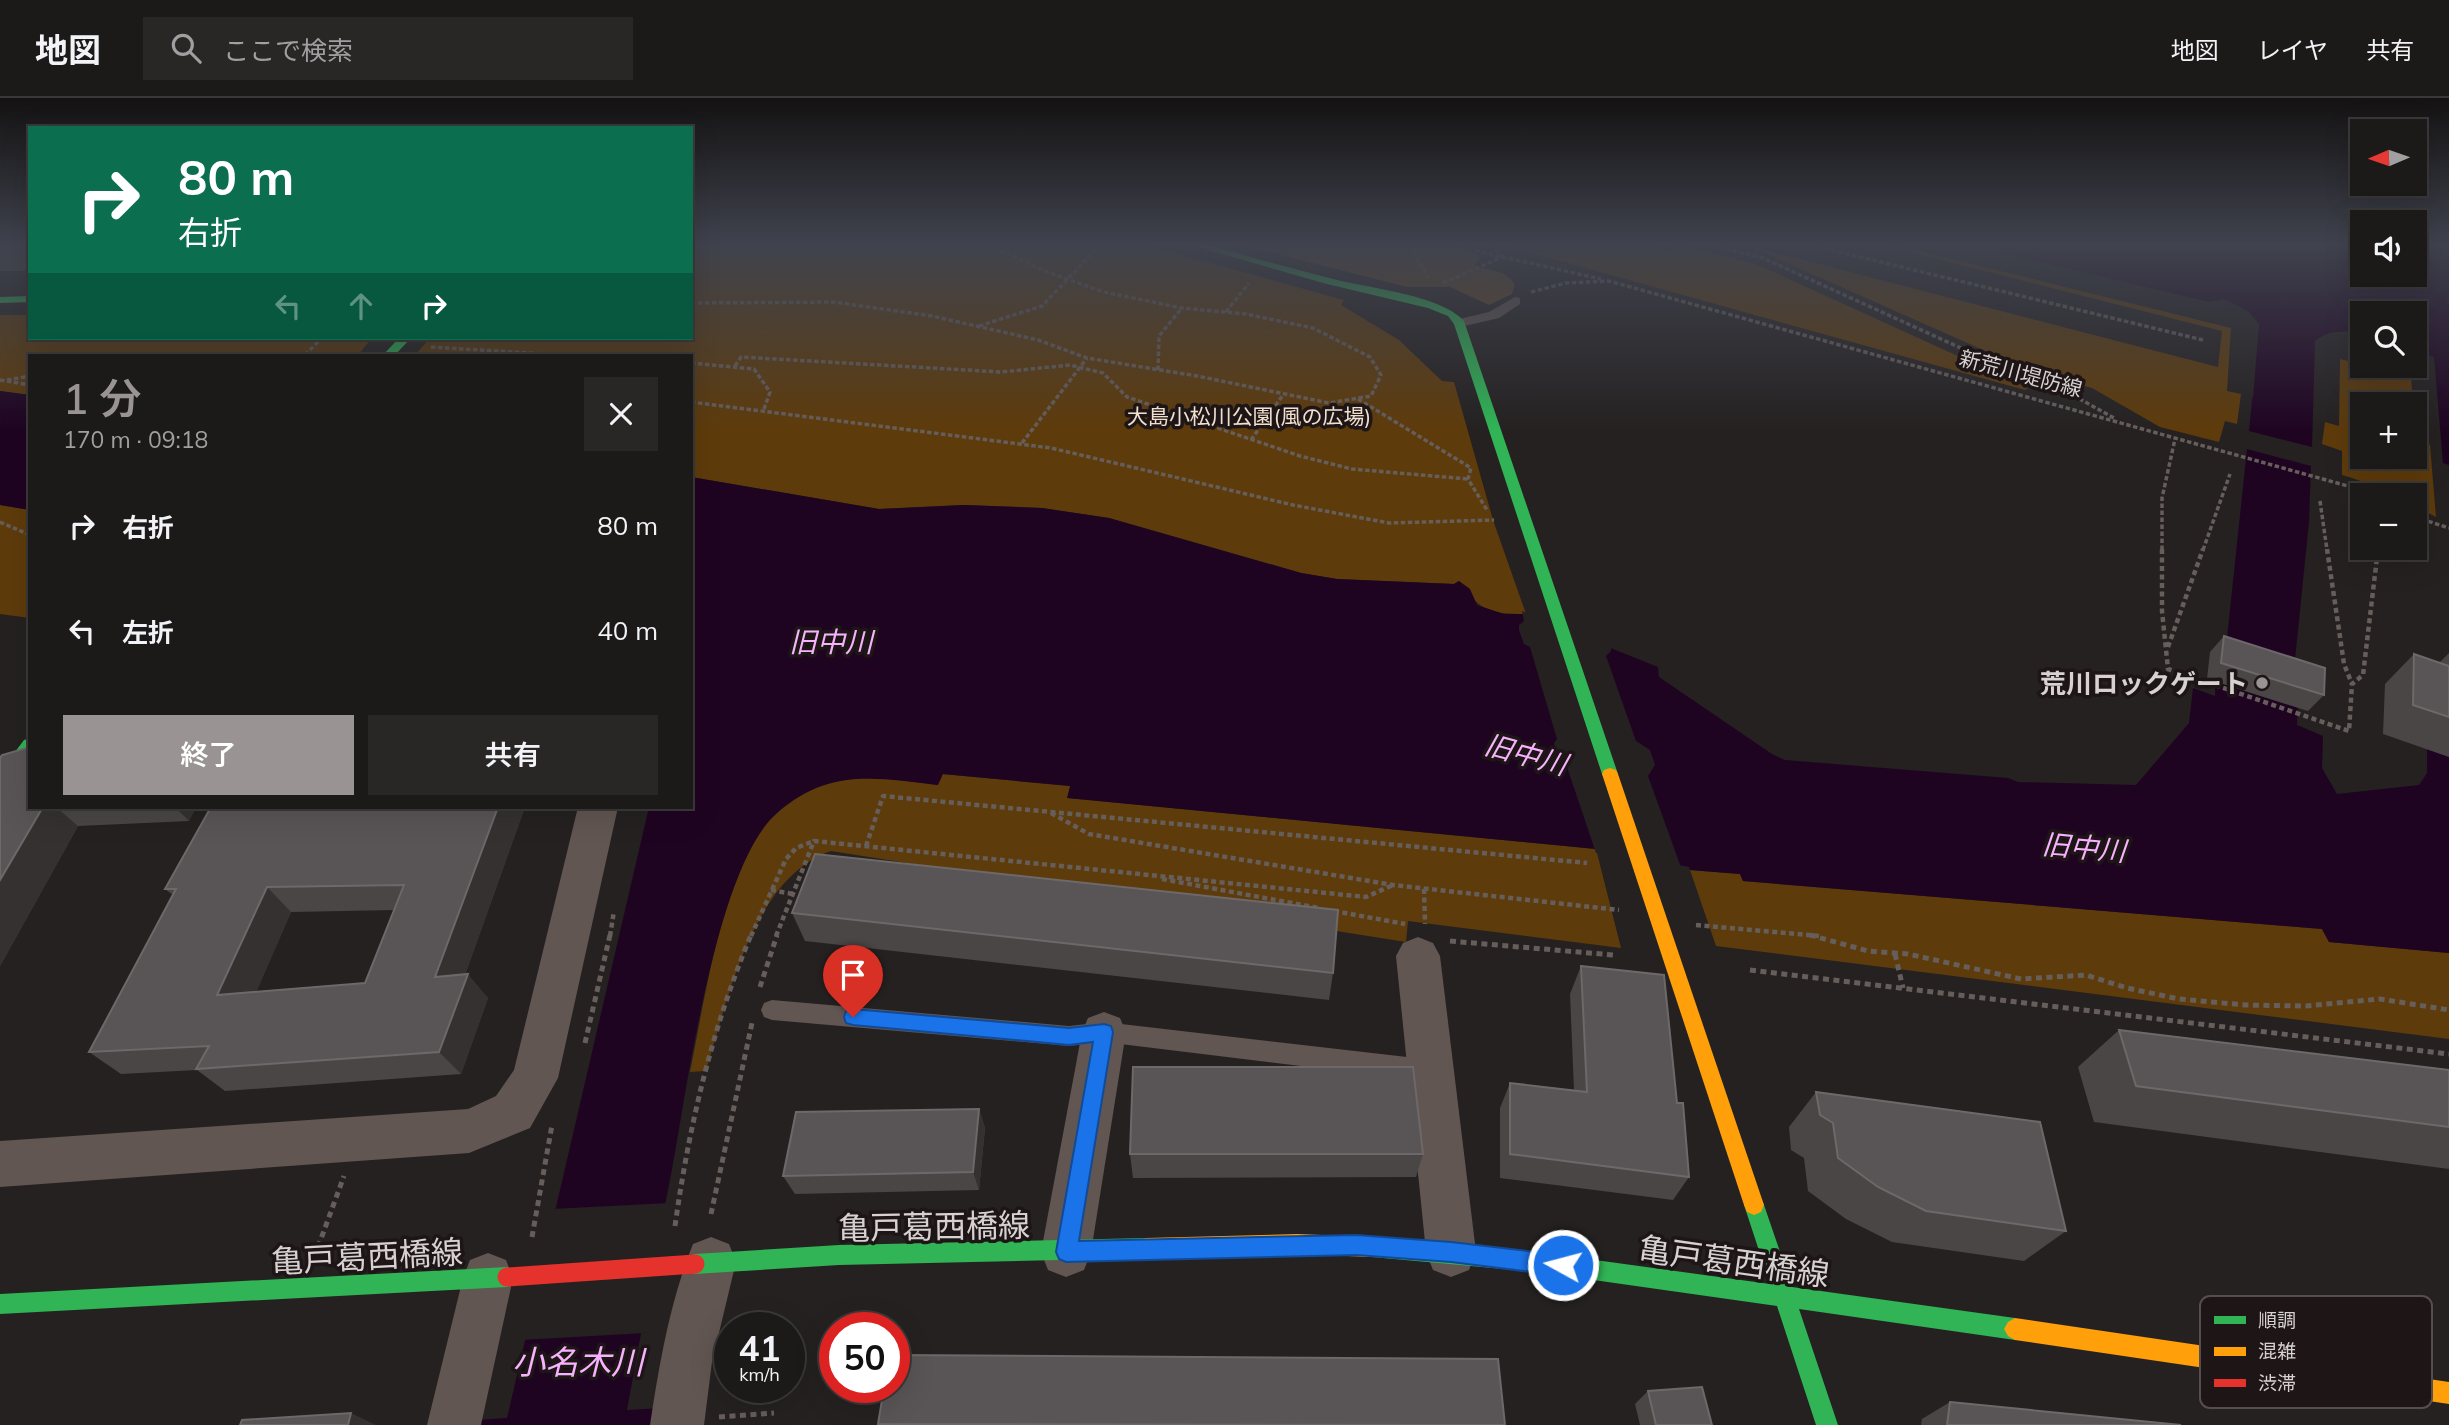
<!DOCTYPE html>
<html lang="ja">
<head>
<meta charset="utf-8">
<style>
  body { margin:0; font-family:Mulish,"Noto Sans JP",sans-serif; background:#292626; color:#f1f3f6; height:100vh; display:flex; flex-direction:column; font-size:26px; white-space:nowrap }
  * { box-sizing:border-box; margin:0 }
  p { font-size:23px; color:#a0a0a2 }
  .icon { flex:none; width:38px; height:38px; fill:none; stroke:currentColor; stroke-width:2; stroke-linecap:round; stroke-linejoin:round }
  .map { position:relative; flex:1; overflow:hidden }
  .sheet { position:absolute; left:28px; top:256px; width:665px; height:455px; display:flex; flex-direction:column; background:#1c1919; border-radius:0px; box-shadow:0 7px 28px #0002,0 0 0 2px #3a3838 }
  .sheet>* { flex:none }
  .guide { position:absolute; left:28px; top:28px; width:665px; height:214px; border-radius:0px; box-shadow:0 7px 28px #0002,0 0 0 2px #3a3838; background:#0b6e4f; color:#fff; overflow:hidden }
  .needle { width:46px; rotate:268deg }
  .controls { position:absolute; left:2350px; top:21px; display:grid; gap:14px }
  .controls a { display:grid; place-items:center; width:77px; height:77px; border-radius:0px; background:#1c1919; box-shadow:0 7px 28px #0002,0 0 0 2px #3a3838; font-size:35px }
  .speed { position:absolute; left:714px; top:1214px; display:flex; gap:14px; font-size:35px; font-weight:700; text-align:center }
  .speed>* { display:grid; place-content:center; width:91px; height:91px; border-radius:50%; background:#1c1919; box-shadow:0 7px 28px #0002,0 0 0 2px #3a3838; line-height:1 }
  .speed small { font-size:18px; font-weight:400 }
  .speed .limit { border:10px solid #d22; background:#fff; color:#111 }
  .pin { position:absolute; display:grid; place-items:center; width:60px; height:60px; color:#fff; margin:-72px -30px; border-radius:50% 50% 50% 0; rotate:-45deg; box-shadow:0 0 7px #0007 }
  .pin .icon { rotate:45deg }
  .me { position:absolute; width:77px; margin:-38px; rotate:277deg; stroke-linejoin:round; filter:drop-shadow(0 0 5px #0008) }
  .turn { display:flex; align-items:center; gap:24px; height:147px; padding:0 35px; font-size:32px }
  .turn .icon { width:91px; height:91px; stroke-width:2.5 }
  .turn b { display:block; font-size:49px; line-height:60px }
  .lanes { display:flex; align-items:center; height:66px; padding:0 35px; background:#0003; justify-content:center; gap:35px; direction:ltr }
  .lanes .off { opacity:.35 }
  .round { display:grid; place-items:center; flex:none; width:74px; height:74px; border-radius:0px; background:#292626 }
  .summary { display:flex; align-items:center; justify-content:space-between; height:119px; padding:0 35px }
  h1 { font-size:42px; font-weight:600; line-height:52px; color:#999393 }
  .cta { display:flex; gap:14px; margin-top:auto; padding:14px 35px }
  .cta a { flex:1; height:80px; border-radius:0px; background:#999393; color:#fff; font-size:28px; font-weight:600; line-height:80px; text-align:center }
  .cta a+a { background:#292626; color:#f1f3f6 }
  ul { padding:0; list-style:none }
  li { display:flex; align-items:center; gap:21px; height:105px; padding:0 35px }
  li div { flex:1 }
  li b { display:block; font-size:26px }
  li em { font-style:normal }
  header { display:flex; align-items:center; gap:42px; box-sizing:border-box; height:98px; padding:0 35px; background:#1c1919; border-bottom:2px solid #3a3838 }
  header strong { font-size:33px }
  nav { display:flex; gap:38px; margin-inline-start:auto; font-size:24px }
  .search { width:490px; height:63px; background:#292626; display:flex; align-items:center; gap:18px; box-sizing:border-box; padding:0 24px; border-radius:0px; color:#a0a0a2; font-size:26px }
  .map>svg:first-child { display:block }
  .green { fill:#5e3b0b }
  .forest { fill:#654520 }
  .water { fill:#1f0422 }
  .pier { fill:#252121 }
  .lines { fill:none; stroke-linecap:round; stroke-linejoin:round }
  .path-far2 { stroke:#665e5b; stroke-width:3.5; stroke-dasharray:4.5 2.5; stroke-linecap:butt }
  .path-far1 { stroke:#665e5b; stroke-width:4.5; stroke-dasharray:5 3.5; stroke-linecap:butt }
  .path { stroke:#665e5b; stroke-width:5; stroke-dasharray:6 4.5; stroke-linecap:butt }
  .lane { fill:#615651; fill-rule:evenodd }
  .street { fill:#615651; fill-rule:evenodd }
  .fast { fill:#30b455; fill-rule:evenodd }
  .slow { fill:#ff9f0a; fill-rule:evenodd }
  .jam-bridge { stroke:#e5322d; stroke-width:19 }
  .wall { fill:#4a4646; fill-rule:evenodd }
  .shaded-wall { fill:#353131 }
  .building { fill:#595455; stroke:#6d6869; stroke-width:2; fill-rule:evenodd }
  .route { fill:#1a73e8; stroke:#114b97; stroke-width:2 }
  .poi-dot { fill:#999393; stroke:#1d1516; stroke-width:2.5 }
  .labels { text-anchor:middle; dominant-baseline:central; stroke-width:7; stroke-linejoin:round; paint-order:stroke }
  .far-street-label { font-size:21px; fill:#d7d1d1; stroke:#1d1516 }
  .far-park-label { font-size:21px; fill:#f2e0ce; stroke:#1d1516 }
  .poi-label { font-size:26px; font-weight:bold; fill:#d7d1d1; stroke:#1d1516; text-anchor:end }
  .water-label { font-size:28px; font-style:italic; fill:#f7b2fd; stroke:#1d1516 }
  .near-street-label { font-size:32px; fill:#d7d1d1; stroke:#1d1516 }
  .near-water-label { font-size:33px; font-style:italic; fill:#f7b2fd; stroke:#1d1516 }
  .key { fill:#1d1516; stroke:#554d4e; stroke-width:2 }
  .key-label { font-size:19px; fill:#d7d1d1 }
</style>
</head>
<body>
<header>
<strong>地図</strong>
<div class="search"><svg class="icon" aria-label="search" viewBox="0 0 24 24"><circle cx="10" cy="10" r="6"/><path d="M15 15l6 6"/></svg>ここで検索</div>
<nav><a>地図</a><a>レイヤ</a><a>共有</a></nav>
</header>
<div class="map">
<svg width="2449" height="1327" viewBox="0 0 2449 1327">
  <rect width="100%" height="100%" fill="#252121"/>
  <g class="green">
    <path d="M691,147H1145L1344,202L1341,207L1399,242L1442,283L1454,284L1493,422L1526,516C1488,516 1481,513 1459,483L1454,486L1337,481L1301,475L1109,420L1042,410L964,407L879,411L691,379V257H415L430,240H691Z"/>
    <path d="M1503,147H1647L1669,153L1672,147H1680L1754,166L1776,175L2028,290L2025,292Z"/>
    <path d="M1882,147H1895L2231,230L2227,293L2241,296L2237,326L2225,323L2219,344L2160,329L2092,290L2035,275L1749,148L2218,269L2222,233Z"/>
    <path d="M0,217H30V240H372L358,257H30V297L0,293Z"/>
    <path d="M2340,261L2411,278L2413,306H2362V359H2415V338L2416,343L2430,347L2436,419L2415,408V397C2389,397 2368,384 2342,377V353L2322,346L2325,324L2339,328Z"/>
    <path d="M0,407L30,412V520L0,516Z"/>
    <path d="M942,676L1071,688L1068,700L1596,751L1621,850L1408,823L1406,844L831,753C753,779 727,903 706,973L690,974C704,905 719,801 755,741C771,714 805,691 836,683C869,674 904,683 937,687Z"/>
    <path d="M1690,772L1740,776L1743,783L2322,831L2329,844L2449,855V941L1716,848Z"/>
  </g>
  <path class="forest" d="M1242,147H1453L1478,156L1480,161L1474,168C1491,173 1506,171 1515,187L1512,196L1489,207L1450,189H1407Z"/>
  <g class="water">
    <path d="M1969,147H2362V177H2415V147H2449V367L2443,365L2434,259L2415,254V215H2362V238L2358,234C2342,233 2328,232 2315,243L2312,349L2249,333L2259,227L2249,214L2232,205L2224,202L2208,204Z"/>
    <path d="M0,293L30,297V412L0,407Z"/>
    <path d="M2247,351L2311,368L2309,424L2293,581L2225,559Z"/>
    <path d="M691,379L879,411L964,407L1042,410L1109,420L1301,475L1337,481L1454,486L1459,483L1470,491L1477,507L1504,516H1526L1658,569L1659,579L1772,656L1785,662L2008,680L2018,684L2136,687L2189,625L2193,590L2215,598V583L2298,610L2297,627L2323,638L2322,670L2337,696L2419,687L2427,675V651L2449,659V855L2329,844L2322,831L1743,783L1740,776L1690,772L1689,769L1596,751L1067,700L1070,688L943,676L938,687C876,680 828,670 777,715C717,767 688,984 673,1066C657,1148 642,1230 627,1312L661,1310L658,1327H475L476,1322L507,1320L649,709H691Z"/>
  </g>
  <g class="pier">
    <path d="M1966,147L2208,204L2224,201L2232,205L2249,214L2259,226L2253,300L2250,299L2255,227L2246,217L2231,208L2224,205L2213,208L2158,196L1968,151Z"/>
    <path d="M1522,513L1611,547V553L1606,558L1636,643L1650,652L1655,667L1648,678L1682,772L1596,755L1567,669L1557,660L1554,645L1557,641L1530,549L1524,546L1519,532V527L1524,523Z"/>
    <path d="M669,1105L645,1235L521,1242L552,1111Z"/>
  </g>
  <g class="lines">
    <g class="path-far2">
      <path d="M1410,147L1428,180"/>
      <path d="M1462,147L1481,154L1601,181"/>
      <path d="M1490,147L1502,158"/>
      <path d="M1712,147L1763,160L2040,286L2069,295L2114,320"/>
      <path d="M1811,147L2203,242"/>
      <path d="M1443,185L1502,159"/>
      <path d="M1531,194L1566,185L1609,183L2355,390L2370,397"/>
      <path d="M691,205L834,204L932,218L1038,242L1087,260L1197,278L1329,305L1371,298L1381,277L1370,259L1313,230L1246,216L1182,210L1104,194L1047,174L1012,157L977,147"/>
      <path d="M1226,214L1249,185"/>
      <path d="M979,228L1042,208L1100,147"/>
      <path d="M431,249L561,257"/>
      <path d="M305,257L322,240"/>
      <path d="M691,265L754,271L770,294L763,314"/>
      <path d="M735,268L741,259L1001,274L1070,267L1103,275L1127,299L1300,358L1352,371L1468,381"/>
      <path d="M1158,272L1159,238L1181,211"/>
      <path d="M0,282L30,287"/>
      <path d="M7,282L30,278"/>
      <path d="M1358,301L1471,370L1468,381L1487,412"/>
      <path d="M691,304L1051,350L1293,407L1389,425L1494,422"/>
      <path d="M1251,342L1283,297"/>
      <path d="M1022,345L1087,260"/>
      <path d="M2320,403L2327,452"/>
      <path d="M2415,419L2449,430"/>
      <path d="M0,424L30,437"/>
      <path d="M2162,452V400L2175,341"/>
      <path d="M2203,452L2230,376"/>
    </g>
    <g class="path-far1">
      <path d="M2162,451V513L2168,571L2349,633L2352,586L2363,577L2378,451"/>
      <path d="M2327,451L2344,566L2352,586"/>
      <path d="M2168,549L2203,451"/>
      <path d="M1051,715L1089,736L1393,787L1619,812"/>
      <path d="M866,748L883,698L1587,765"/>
      <path d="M1162,781L1319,810"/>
      <path d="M1424,791L1425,826"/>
      <path d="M771,792L793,796"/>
      <path d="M1334,813L1405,826"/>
      <path d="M1696,827L1819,838"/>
      <path d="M610,838L614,813"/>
      <path d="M751,838L786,761L796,750L814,743"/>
      <path d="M776,838L814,743L1366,799L1393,787"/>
    </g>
    <g class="path">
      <path d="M1810,837L1868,853L1908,856L2021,881L2086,877L2127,890L2179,901L2245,907L2306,908L2380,901L2449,912"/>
      <path d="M1450,843L1613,857"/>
      <path d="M1895,856L1903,890"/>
      <path d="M1750,872L2449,956"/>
      <path d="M760,889L777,837"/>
      <path d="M585,945L610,837"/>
      <path d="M711,1116L752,925"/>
      <path d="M675,1128C689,1028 712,930 751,837"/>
      <path d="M532,1139L552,1027"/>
      <path d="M318,1149L344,1078"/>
      <path d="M719,1319L774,1315"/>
    </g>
    <g class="lane">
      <path d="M1515,199L1520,200V206L1499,220L1460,229L1453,225L1455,222L1489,214Z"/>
      <path d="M772,902L1069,928L1104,924L1407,959L1415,963L1418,970L1415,977L1407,981L1104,944L1069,948L772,922L764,919L761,912L764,905Z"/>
    </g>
    <g class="street">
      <path d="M578,709H618L558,980L530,1030L469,1055L0,1089V1043L468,1011L496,998L514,972Z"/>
      <path d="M1418,839L1433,845L1440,858L1476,1154L1469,1172L1451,1179L1433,1172L1426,1154L1396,858L1403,845Z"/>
      <path d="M1104,914L1120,920L1126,934L1091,1154L1084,1172L1066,1179L1048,1172L1041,1154L1082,934L1088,920Z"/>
      <path d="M711,1139L729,1146L736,1164L712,1264L704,1327H650C659,1267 670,1203 693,1146Z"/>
      <path d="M488,1155L506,1162L513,1180L481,1327H427L463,1180L470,1162Z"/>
    </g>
    <g class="fast">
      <path d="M1191,147H1209C1251,159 1292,171 1333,181C1368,190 1441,197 1464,223L1618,676L1616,680H1604L1602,676L1454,226L1448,218L1428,210L1327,186Z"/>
      <path d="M30,198V204L0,205V199Z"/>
      <path d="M399,240H411L395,257H383Z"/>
      <path d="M30,640V658L6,690L0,692V674L24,642Z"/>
      <path d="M1754,1097L1761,1100L1764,1107L1792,1189L2015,1220L2022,1224L2026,1231L2022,1238L2015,1242L1799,1211L1838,1327H1816L1777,1208L1537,1174L1372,1159L1365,1156L1362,1149L1365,1142L1372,1139L1537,1154L1770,1186L1744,1107L1747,1100Z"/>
      <path d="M1146,1140L1153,1143L1156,1150L1153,1157L1146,1160L839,1167L695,1176L688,1173L685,1166L688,1159L695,1156L839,1147Z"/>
      <path d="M507,1169L514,1172L517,1179L514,1186L507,1189L0,1216V1196Z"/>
    </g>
    <g class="slow">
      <path d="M1610,670L1616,672L1618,676L1764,1107L1761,1114L1754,1117L1747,1114L1744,1107L1602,676L1604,672Z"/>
      <path d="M1297,1136L1372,1139L1379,1142L1382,1149L1379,1156L1372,1159L1297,1156L1146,1160L1139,1157L1136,1150L1139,1143L1146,1140Z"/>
      <path d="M2015,1220L2449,1284V1306L2015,1242L2008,1238L2004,1231L2008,1224Z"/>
    </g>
    <path class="jam-bridge" d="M507,1179L695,1166"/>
  </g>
  <g class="wall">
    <rect x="0" y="147" width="30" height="26"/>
    <path d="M2224,538L2324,597L2308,613L2207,581L2210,554Z"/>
    <path d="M2449,555V659L2383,636L2385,586L2414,556L2439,565Z"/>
    <path d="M0,660L30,709H196L189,723L78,728L0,868Z"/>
    <path d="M525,709L465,877L488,900L461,976L225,993L197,972L121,976L89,954L173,797L165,791ZM394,812L365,885L256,894L291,814Z"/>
    <path d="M792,815L1333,875L1329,902L805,843Z"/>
    <path d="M1581,868L1677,1005L1689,1079L1673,1102L1500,1080V1010L1510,985L1574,992L1570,896Z"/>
    <path d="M2119,932L2449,972V1071L2094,1024L2078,969Z"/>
    <path d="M1816,994L2066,1133L2024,1163L1892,1144L1846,1121L1808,1093L1804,1060L1791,1052L1789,1029Z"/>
    <path d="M979,1011L985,1030L979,1092L795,1096L783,1078Z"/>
    <path d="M1130,1056H1423L1416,1079L1133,1080Z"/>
    <path d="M1648,1293L1712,1327H1640L1635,1306Z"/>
    <path d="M1950,1304L2181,1327H1921L1922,1321Z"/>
    <path d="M878,1326L1505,1327H879Z"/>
  </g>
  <g class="shaded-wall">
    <path d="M43,709H56L78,728L0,868V782Z"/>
    <path d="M175,709H196L189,723Z"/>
    <path d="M498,709H525L456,902L435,879Z"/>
    <path d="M267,789L291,814L245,920L217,897Z"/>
    <path d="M468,876L488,900L461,976L439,954Z"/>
    <path d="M979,1011L985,1030L979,1092L973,1074Z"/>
    <path d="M351,1315L376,1327H348Z"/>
  </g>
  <g class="building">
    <rect x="0" y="147" width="30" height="2"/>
    <path d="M2224,538L2325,570L2324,597L2221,565Z"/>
    <path d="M2414,556L2449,568V619L2413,607Z"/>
    <path d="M30,649V709H43L0,782V660L2,657Z"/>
    <path d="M211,709H498L435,879L468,876L439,954L196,971L209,948L89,954L176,791H165ZM404,787L365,885L217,897L267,789Z"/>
    <path d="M815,756L1338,812L1333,875L792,815Z"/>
    <path d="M1581,868L1664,877L1677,1005H1683L1689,1079L1510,1056V985L1587,994Z"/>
    <path d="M2119,932L2449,972V1029L2136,988Z"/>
    <path d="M1133,969H1413L1423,1056H1130Z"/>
    <path d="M1816,994L2040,1024L2066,1133L1926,1113L1878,1089L1838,1060L1833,1025L1820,1017Z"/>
    <path d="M979,1011L973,1074L783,1078L796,1014Z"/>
    <path d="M894,1257L1498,1261L1505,1327L878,1326L884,1290H894Z"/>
    <path d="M1702,1289L1712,1327H1656L1648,1293Z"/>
    <path d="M1950,1304L2181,1327H1947Z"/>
    <path d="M351,1315L348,1327H240L242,1322Z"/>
  </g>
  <linearGradient id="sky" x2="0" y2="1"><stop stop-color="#141212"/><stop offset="0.44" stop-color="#40434e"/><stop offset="1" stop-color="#40434e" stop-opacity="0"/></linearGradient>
  <rect width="2449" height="333" fill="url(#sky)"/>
  <path class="route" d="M853,911L1069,930L1104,926L1111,928L1113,934L1079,1143L1356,1137L1451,1144L1563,1157L1570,1160L1573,1167L1570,1175L1563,1178L1451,1164L1356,1157L1066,1164L1059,1161L1056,1154L1093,944L1069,947L853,927L846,925L844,919L846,913Z"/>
  <circle class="poi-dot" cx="2262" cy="585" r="7"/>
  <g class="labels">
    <g class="far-street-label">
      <text transform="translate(2021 275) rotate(15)">新荒川堤防線</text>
    </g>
    <g class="far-park-label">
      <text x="1249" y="318">大島小松川公園(風の広場)</text>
    </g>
    <g class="poi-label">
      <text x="2248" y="585">荒川ロックゲート</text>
    </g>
    <g class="water-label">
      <text x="831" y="543">旧中川</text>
      <text transform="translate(1526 656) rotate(15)">旧中川</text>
      <text transform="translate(2084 749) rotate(5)">旧中川</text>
    </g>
    <g class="near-street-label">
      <text transform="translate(934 1128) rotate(-1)">亀戸葛西橋線</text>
      <text transform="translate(367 1158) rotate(-3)">亀戸葛西橋線</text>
      <text transform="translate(1734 1163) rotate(8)">亀戸葛西橋線</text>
    </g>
    <g class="near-water-label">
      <text x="578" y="1263">小名木川</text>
    </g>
  </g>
  <rect x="2200" y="1198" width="232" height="112" rx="10" class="key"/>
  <rect x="2214" y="1218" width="32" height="8" fill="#30b455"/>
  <rect x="2214" y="1249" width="32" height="9" fill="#ff9f0a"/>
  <rect x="2214" y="1281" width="32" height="8" fill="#e5322d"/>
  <g class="key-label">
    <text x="2258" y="1229">順調</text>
    <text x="2258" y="1260">混雑</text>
    <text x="2258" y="1292">渋滞</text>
  </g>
</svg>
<div class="controls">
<a><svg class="needle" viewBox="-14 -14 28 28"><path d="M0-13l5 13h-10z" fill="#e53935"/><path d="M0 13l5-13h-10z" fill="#a0a0a2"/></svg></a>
<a><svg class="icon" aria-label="sound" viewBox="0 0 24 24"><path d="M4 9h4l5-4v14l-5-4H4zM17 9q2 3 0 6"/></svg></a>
<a><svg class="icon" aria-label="search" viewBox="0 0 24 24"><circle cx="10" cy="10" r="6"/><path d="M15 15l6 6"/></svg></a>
<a>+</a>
<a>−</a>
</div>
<div class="speed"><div>41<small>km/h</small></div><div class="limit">50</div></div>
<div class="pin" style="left:853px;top:919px;background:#d93025"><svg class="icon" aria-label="arrive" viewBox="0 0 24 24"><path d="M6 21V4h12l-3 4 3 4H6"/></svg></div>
<svg class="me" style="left:1563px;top:1167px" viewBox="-20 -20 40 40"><circle r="17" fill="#1a73e8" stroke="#fff" stroke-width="3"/><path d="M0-11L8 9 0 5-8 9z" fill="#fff"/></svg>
<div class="guide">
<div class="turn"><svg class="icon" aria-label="right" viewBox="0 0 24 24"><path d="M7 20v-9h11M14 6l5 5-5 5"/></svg><div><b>80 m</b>右折</div></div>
<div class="lanes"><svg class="icon off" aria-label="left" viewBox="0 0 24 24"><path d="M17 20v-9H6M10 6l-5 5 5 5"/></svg><svg class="icon off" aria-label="ahead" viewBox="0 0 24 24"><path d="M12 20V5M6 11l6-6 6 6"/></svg><svg class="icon" aria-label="right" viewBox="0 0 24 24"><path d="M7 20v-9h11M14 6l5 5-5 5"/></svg></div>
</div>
<section class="sheet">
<div class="summary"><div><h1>1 分</h1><p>170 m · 09:18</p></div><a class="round"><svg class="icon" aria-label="close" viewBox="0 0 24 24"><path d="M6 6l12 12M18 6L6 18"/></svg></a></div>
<ul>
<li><svg class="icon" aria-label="right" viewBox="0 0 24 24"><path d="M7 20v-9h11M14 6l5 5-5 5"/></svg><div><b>右折</b></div><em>80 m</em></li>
<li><svg class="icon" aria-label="left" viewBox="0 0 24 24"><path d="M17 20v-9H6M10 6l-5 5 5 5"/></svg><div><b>左折</b></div><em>40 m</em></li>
</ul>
<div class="cta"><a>終了</a><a>共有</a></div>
</section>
</div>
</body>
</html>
